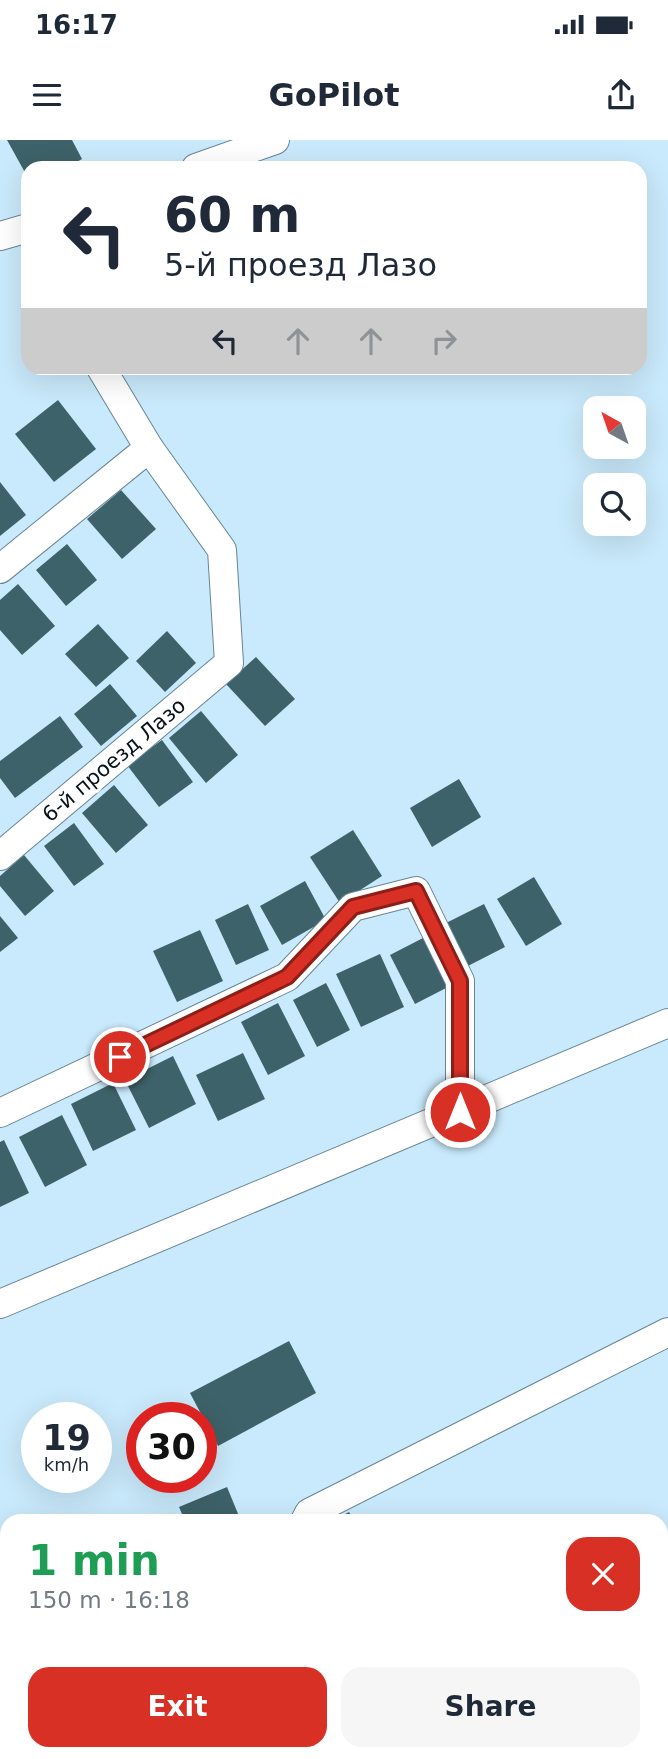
<!DOCTYPE html>
<html lang="en">
<head>
<meta charset="utf-8">
<style>
  body { margin:0; font-family:"DejaVu Sans",sans-serif; background:#f6f6f7; color:#1f2937; height:100vh; display:flex; flex-direction:column; font-size:26px; white-space:nowrap }
  * { box-sizing:border-box; margin:0 }
  p { font-size:23px; color:#747a83 }
  .icon { flex:none; width:38px; height:38px; fill:none; stroke:currentColor; stroke-width:2; stroke-linecap:round; stroke-linejoin:round }
  .map { position:relative; flex:1; overflow:hidden }
  .drawer { position:absolute; left:0px; top:1374px; width:668px; height:247px; display:flex; flex-direction:column; background:#fff; border-radius:21px 21px 0 0; box-shadow:0 7px 28px #0002 }
  .drawer>* { flex:none }
  .banner { position:absolute; left:21px; top:21px; width:626px; height:214px; border-radius:21px; box-shadow:0 7px 28px #0002; background:#fff; color:#1f2937; overflow:hidden }
  .needle { width:46px; rotate:320deg }
  .controls { position:absolute; left:583px; top:256px; display:grid; gap:14px }
  .controls a { display:grid; place-items:center; width:63px; height:63px; border-radius:14px; background:#fff; box-shadow:0 7px 28px #0002; font-size:35px }
  .speed { position:absolute; left:21px; top:1262px; display:flex; gap:14px; font-size:35px; font-weight:700; text-align:center }
  .speed>* { display:grid; place-content:center; width:91px; height:91px; border-radius:50%; background:#fff; box-shadow:0 7px 28px #0002; line-height:1 }
  .speed small { font-size:18px; font-weight:400 }
  .speed .limit { border:10px solid #d22; background:#fff; color:#111 }
  .pin { position:absolute; display:grid; place-items:center; width:60px; height:60px; color:#fff; margin:-30px; border:4px solid #fff; border-radius:50%; box-shadow:0 2px 7px #0007 }
  .me { position:absolute; width:77px; margin:-38px; rotate:0deg; stroke-linejoin:round; filter:drop-shadow(0 0 5px #0008) }
  .turn { display:flex; align-items:center; gap:24px; height:147px; padding:0 28px; font-size:32px }
  .turn .icon { width:91px; height:91px; stroke-width:2.5 }
  .turn b { display:block; font-size:49px; line-height:60px }
  .lanes { display:flex; align-items:center; height:66px; padding:0 28px; background:#0003; justify-content:center; gap:35px; direction:ltr }
  .lanes .off { opacity:.35 }
  .round { display:grid; place-items:center; flex:none; width:74px; height:74px; border-radius:21px; background:#f6f6f7 }
  .overview { display:flex; align-items:center; justify-content:space-between; height:119px; padding:0 28px }
  h1 { font-size:42px; font-weight:700; line-height:52px; color:#1e9e55 }
  .primary-button { display:flex; gap:14px; margin-top:auto; padding:14px 28px }
  .primary-button a { flex:1; height:80px; border-radius:21px; background:#d93025; color:#fff; font-size:28px; font-weight:700; line-height:80px; text-align:center }
  .primary-button a+a { background:#f6f6f7; color:#1f2937 }
  .status { display:flex; justify-content:space-between; align-items:center; height:49px; padding:0 35px; background:#fff; direction:ltr }
  .status svg { height:19px; fill:currentColor }
  header { display:flex; justify-content:space-between; align-items:center; height:91px; padding:0 28px; background:#fff; font-size:32px; font-weight:700 }
  .map>svg:first-child { display:block }
  .building { fill:#3e6269 }
  .lines { fill:none; stroke-linecap:round; stroke-linejoin:round }
  .minor-casing { stroke:#678596; stroke-width:30 }
  .minor { stroke:#fff; stroke-width:28 }
  .route-casing { stroke:#8d1f18; stroke-width:18 }
  .route { stroke:#d93025; stroke-width:12 }
  .labels { text-anchor:middle; dominant-baseline:central; stroke-width:7; stroke-linejoin:round; paint-order:stroke }
  .street-label { font-size:21px; fill:#071218; stroke:#fff }
</style>
</head>
<body>
<div class="status"><b>16:17</b><svg viewBox="0 0 49 12"><path d="M0 12V9h3v3zM5 12V6h3v6zM10 12V3h3v9zM15 12V0h3v12zM26 1h20v11H26zM47 4h2v5h-2z"/></svg></div>
<header><svg class="icon" aria-label="menu" viewBox="0 0 24 24"><path d="M4 6h16M4 12h16M4 18h16"/></svg>GoPilot<svg class="icon" aria-label="share" viewBox="0 0 24 24"><path d="M12 15V3M7 8l5-5 5 5M5 13v7h14v-7"/></svg></header>
<div class="map">
<svg width="668" height="1619" viewBox="0 0 668 1619">
  <rect width="100%" height="100%" fill="#c9eafc"/>
  <g class="building">
    <path d="M7,0H72L82,19L66,28H28V38Z"/>
    <path d="M58,260L96,309L54,342L15,294Z"/>
    <path d="M0,342L26,375L0,396Z"/>
    <path d="M121,350L156,389L122,419L87,379Z"/>
    <path d="M67,404L97,440L66,466L36,430Z"/>
    <path d="M18,444L55,486L22,515L0,490V460Z"/>
    <path d="M98,484L129,518L96,547L65,514Z"/>
    <path d="M167,491L196,523L165,552L136,521Z"/>
    <path d="M256,517L295,559L265,586L226,544Z"/>
    <path d="M110,544L137,576L101,606L74,574Z"/>
    <path d="M201,571L238,615L206,643L169,598Z"/>
    <path d="M60,576L83,607L15,658L0,638V621Z"/>
    <path d="M162,600L193,642L159,667L127,625Z"/>
    <path d="M459,639L481,677L432,707L410,668Z"/>
    <path d="M114,645L148,685L116,713L82,673Z"/>
    <path d="M74,683L104,724L74,746L44,706Z"/>
    <path d="M353,690L382,736L340,763L310,717Z"/>
    <path d="M24,715L54,751L25,776L0,746V736Z"/>
    <path d="M534,737L562,784L526,806L497,759Z"/>
    <path d="M305,741L326,780L282,805L260,766Z"/>
    <path d="M248,764L269,810L236,825L215,780Z"/>
    <path d="M484,764L505,807L464,828L442,785Z"/>
    <path d="M0,776L18,798L0,812Z"/>
    <path d="M200,790L223,841L177,862L153,811Z"/>
    <path d="M423,798L448,847L415,864L390,815Z"/>
    <path d="M380,814L404,867L361,887L336,834Z"/>
    <path d="M326,843L350,890L317,907L293,860Z"/>
    <path d="M278,863L305,916L268,935L241,882Z"/>
    <path d="M243,913L265,959L218,981L196,935Z"/>
    <path d="M173,916L196,964L149,988L125,940Z"/>
    <path d="M113,943L136,990L93,1011L71,964Z"/>
    <path d="M62,975L87,1025L45,1047L19,997Z"/>
    <path d="M4,1000L29,1053L0,1067V1002Z"/>
    <path d="M289,1201L316,1253L218,1306L190,1253Z"/>
    <path d="M227,1347L241,1381H185L179,1367Z"/>
    <path d="M349,1372L354,1381H332Z"/>
  </g>
  <g class="lines">
    <defs>
      <g id="minor">
        <path d="M196,28L275,0"/>
        <path d="M0,96L28,88"/>
        <path d="M101,228L149,308"/>
        <path d="M0,429L149,308L222,410L229,523L0,716"/>
        <path d="M0,973L287,837L353,767L416,751L460,841V972"/>
        <path d="M0,1164L668,883"/>
        <path d="M305,1381L309,1373L668,1192"/>
        <path d="M169,1619L173,1614"/>
      </g>
    </defs>
    <use href="#minor" class="minor-casing"/>
    <use href="#minor" class="minor"/>
  </g>
  <g class="lines">
    <defs>
      <path id="route" d="M120,917L287,837L353,767L416,751L460,841V972"/>
    </defs>
    <use href="#route" class="route-casing"/>
    <use href="#route" class="route"/>
  </g>
  <g class="labels">
    <g class="street-label">
      <text transform="translate(114 620) rotate(-40)">6-й проезд Лазо</text>
    </g>
  </g>
</svg>
<div class="controls">
<a><svg class="needle" viewBox="-14 -14 28 28"><path d="M0-13l5 13h-10z" fill="#e53935"/><path d="M0 13l5-13h-10z" fill="#747a83"/></svg></a>
<a><svg class="icon" aria-label="search" viewBox="0 0 24 24"><circle cx="10" cy="10" r="6"/><path d="M15 15l6 6"/></svg></a>
</div>
<div class="speed"><div>19<small>km/h</small></div><div class="limit">30</div></div>
<div class="pin" style="left:120px;top:917px;background:#d93025"><svg class="icon" aria-label="arrive" viewBox="0 0 24 24"><path d="M6 21V4h12l-3 4 3 4H6"/></svg></div>
<svg class="me" style="left:460px;top:972px" viewBox="-20 -20 40 40"><circle r="17" fill="#d93025" stroke="#fff" stroke-width="3"/><path d="M0-11L8 9 0 5-8 9z" fill="#fff"/></svg>
<div class="banner">
<div class="turn"><svg class="icon" aria-label="left" viewBox="0 0 24 24"><path d="M17 20v-9H6M10 6l-5 5 5 5"/></svg><div><b>60 m</b>5-й проезд Лазо</div></div>
<div class="lanes"><svg class="icon" aria-label="left" viewBox="0 0 24 24"><path d="M17 20v-9H6M10 6l-5 5 5 5"/></svg><svg class="icon off" aria-label="ahead" viewBox="0 0 24 24"><path d="M12 20V5M6 11l6-6 6 6"/></svg><svg class="icon off" aria-label="ahead" viewBox="0 0 24 24"><path d="M12 20V5M6 11l6-6 6 6"/></svg><svg class="icon off" aria-label="right" viewBox="0 0 24 24"><path d="M7 20v-9h11M14 6l5 5-5 5"/></svg></div>
</div>
<section class="drawer">
<div class="overview"><div><h1>1 min</h1><p>150 m · 16:18</p></div><a class="round" style="background:#d93025;color:#fff"><svg class="icon" aria-label="close" viewBox="0 0 24 24"><path d="M6 6l12 12M18 6L6 18"/></svg></a></div>
<div class="primary-button"><a>Exit</a><a>Share</a></div>
</section>
</div>
</body>
</html>
